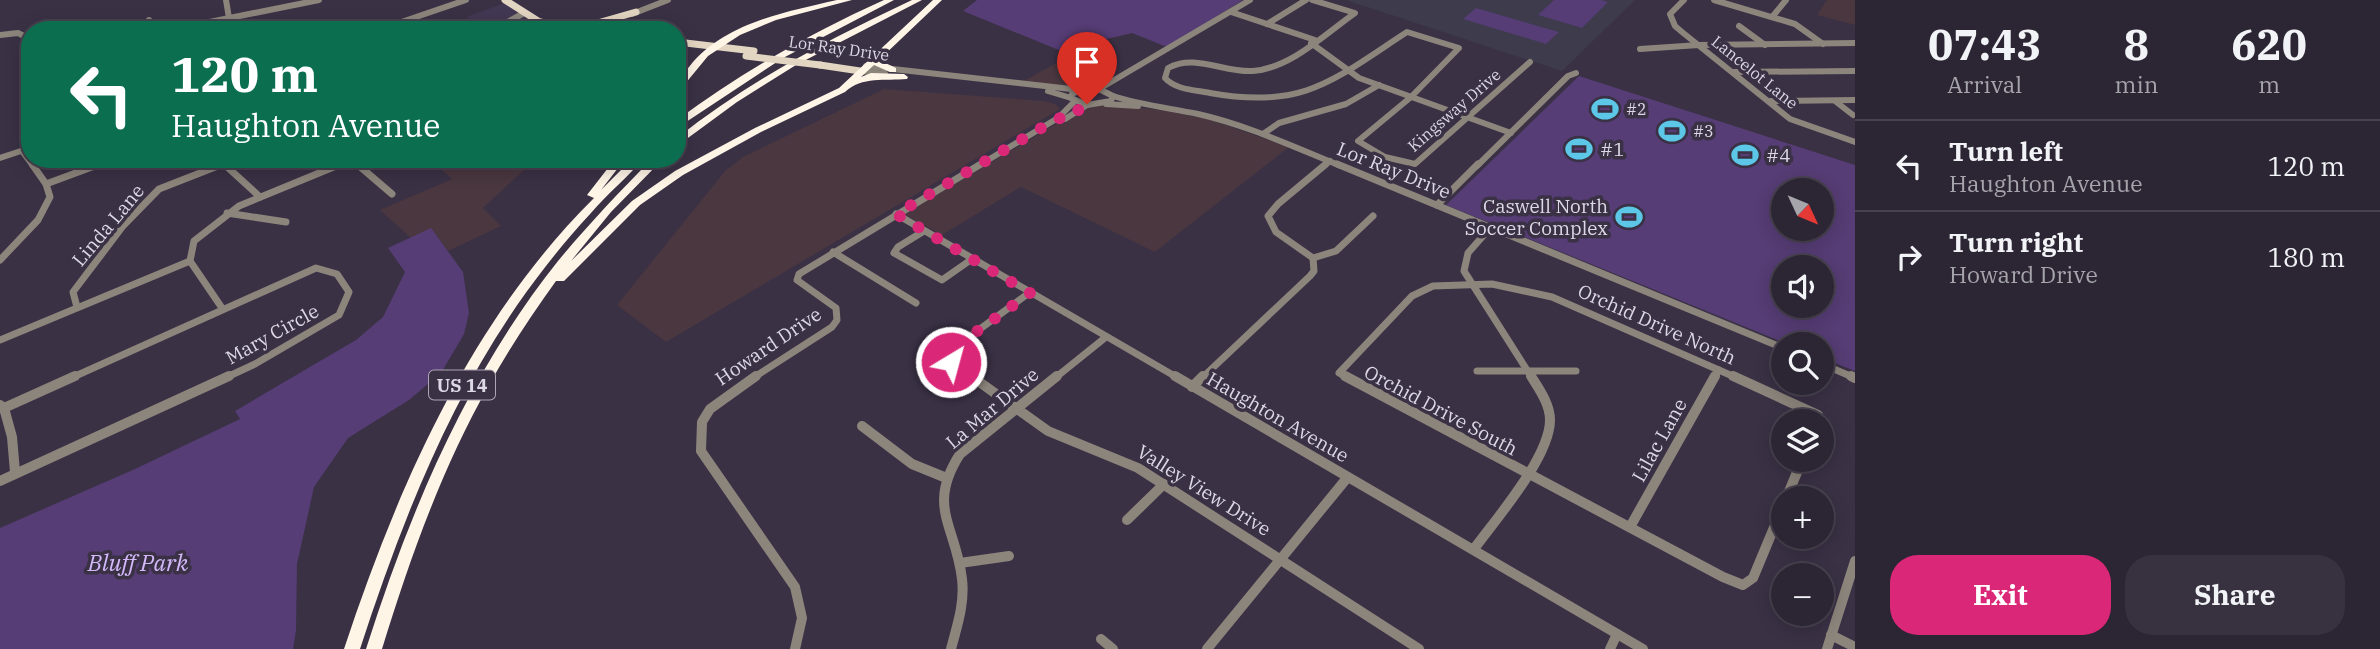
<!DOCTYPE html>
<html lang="en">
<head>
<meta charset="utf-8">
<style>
  body { margin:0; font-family:"IBM Plex Serif",serif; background:#383140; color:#f1f3f6; height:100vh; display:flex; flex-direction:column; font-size:26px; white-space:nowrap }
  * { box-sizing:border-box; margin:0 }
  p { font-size:23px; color:#a6a5ac }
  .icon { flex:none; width:38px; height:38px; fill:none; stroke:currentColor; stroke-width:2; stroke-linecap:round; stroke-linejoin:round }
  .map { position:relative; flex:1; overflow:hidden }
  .panel { display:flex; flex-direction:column; background:#2c2534; width:525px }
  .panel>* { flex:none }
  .hud { position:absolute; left:21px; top:21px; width:665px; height:147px; border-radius:28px; box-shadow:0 4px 18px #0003,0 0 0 2px #48424f; background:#0b6e4f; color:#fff; overflow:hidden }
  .needle { width:46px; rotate:134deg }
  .controls { position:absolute; left:1771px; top:178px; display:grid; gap:14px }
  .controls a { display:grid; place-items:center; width:63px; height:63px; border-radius:50%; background:#2c2534; box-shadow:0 4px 18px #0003,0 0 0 2px #48424f; font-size:35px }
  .pin { position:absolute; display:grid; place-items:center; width:60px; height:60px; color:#fff; margin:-72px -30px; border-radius:50% 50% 50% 0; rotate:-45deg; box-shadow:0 0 7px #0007 }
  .pin .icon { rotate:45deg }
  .me { position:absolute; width:77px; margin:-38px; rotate:37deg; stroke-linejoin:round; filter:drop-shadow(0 0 5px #0008) }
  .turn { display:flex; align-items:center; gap:24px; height:147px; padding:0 35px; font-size:32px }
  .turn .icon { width:91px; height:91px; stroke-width:2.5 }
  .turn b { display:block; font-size:49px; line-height:60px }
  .eta { display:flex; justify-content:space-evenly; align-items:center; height:119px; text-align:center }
  .eta b { font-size:42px; font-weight:700; line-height:49px }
  .button { display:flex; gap:14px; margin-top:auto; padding:14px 35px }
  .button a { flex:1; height:80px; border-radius:28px; background:#db2777; color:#fff; font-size:28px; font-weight:700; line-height:80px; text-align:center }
  .button a+a { background:#383140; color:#f1f3f6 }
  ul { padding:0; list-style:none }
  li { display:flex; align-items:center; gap:21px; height:91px; padding:0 35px; border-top:2px solid #48424f }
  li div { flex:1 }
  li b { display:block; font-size:26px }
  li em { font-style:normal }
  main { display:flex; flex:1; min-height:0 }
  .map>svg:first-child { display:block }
  .built { fill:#433853 }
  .industrial { fill:#4a3740 }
  .education { fill:#3d3b4c }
  .green { fill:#563d75; fill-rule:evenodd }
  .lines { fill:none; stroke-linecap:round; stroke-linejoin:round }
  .minor-far2 { stroke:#8c857c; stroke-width:6 }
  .minor-far1 { stroke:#8c857c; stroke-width:7 }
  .minor { stroke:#8c857c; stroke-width:10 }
  .major { stroke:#e2d5c1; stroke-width:7 }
  .highway { fill:#fff5e7; fill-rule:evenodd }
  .major-bridge { stroke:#e2d5c1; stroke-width:7 }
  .route { stroke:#db2777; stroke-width:12; stroke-dasharray:0 21.6 }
  .labels { text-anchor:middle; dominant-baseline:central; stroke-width:7; stroke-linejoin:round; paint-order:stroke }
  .far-street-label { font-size:16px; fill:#ddd8e5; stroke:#3a3145 }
  .far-poi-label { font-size:16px; fill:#ddd8e5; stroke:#3a3145; text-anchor:start }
  .shield { fill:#3a3145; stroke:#aca6b5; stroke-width:2 }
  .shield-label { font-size:18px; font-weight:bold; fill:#ddd8e5 }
  .poi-label { font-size:19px; fill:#ddd8e5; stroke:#3a3145; text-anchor:start }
  .street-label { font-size:19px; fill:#ddd8e5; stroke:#3a3145 }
  .near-park-label { font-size:23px; font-style:italic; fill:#d3b8fa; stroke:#3a3145 }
</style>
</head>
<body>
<main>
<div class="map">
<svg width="1855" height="649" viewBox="0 0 1855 649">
  <rect width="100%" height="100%" fill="#3a3145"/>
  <path class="built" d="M505,3L525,18L553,30H498L476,25L466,17Z"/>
  <g class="industrial">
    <path d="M1827,0H1855V25L1817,15Z"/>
    <path d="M1071,55L1116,73L1084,91L1022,82Z"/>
    <path d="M884,89L1043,101L1055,104L1060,109L666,342L617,305L725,171L743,157Z"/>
    <path d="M1093,102L1169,111L1211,120L1289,147L1155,252L1021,187L942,235L904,214Z"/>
    <path d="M429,159H536L483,208L501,226L448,251L431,229L411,238L380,210L452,179Z"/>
  </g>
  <path class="education" d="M1346,0H1635L1562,71Z"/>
  <g class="green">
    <path d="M977,0H1243L1167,47L1132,33L1094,42L1071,55L963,11Z"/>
    <path d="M1554,0H1601L1608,2L1582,28L1538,15Z"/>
    <path d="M1476,8L1559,32L1546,44L1463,19Z"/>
    <path d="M1579,76L1855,165V371L1822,358V345H1790L1446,205ZM1783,191H1822V229H1783ZM1783,268H1822V306H1783Z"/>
    <path d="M431,228L463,272L469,313L464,334L441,373L409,400L348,438L314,487L297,564L296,630L293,649H0V528L135,469L240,419L235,411L356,340L383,317L405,272L388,248Z"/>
  </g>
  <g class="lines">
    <g class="minor-far2">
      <path d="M226,0L231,30"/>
      <path d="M1312,0L1355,13C1325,34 1291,68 1253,71C1224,73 1195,53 1168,68L1165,78C1176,90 1195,90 1210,93C1304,110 1333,80 1407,32L1459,48L1411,97L1358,141L1385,157L1415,164L1530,62"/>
      <path d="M1684,0L1670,14L1675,26L1682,32L1790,119L1855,142"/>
      <path d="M1714,0L1795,24L1823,44"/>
      <path d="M1231,12L1315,40"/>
      <path d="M632,14L668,0"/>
      <path d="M1773,16L1786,0"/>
      <path d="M149,20V30"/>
      <path d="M396,24L405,30"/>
      <path d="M1267,24L1306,0"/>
      <path d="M1739,26L1765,45"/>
      <path d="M170,30L319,0"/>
      <path d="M378,30L466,0"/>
      <path d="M493,30L524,13"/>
      <path d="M601,30L620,19"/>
      <path d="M0,35L18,33L30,39"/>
      <path d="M1311,43L1359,78L1511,133"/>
      <path d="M1640,49L1699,45L1855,43"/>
      <path d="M866,66L1080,90"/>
      <path d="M860,71L885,74"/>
      <path d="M1733,72L1855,71"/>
      <path d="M1099,89L1250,0"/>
      <path d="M1099,89L1113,96L1111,101L1087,105L1071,98L1072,94L1080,90Z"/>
      <path d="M1048,91L1071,98"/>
      <path d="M30,93L22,103L30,115"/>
      <path d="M1113,96C1141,105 1169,108 1198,114C1247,125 1294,147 1341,166"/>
      <path d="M1770,101L1855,100"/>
      <path d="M1835,101L1853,115"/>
      <path d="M1106,104L1138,106"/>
      <path d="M1058,118L1065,119L1087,105"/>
      <path d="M1263,134L1279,123L1346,104L1379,85"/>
      <path d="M22,151L33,166"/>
      <path d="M0,158L30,148"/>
      <path d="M218,159L226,166"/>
      <path d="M351,159L359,166"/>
      <path d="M95,166L114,159"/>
      <path d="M219,166L224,164"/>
      <path d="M337,166L354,159"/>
      <path d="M978,166L1058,118L1075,101"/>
      <path d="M1324,166L1330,161"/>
      <path d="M1477,166L1568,76L1576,73"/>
    </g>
    <g class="minor-far1">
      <path d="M224,164L260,197"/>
      <path d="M357,164L392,194"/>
      <path d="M1337,164L1783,348"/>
      <path d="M46,184L100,164"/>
      <path d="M1437,205L1478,164"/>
      <path d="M227,213L286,222"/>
      <path d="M896,214L1178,378"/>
      <path d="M1490,228L1468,253L1464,271L1532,378"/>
      <path d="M924,231L898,247L894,253L942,280L972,259"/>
      <path d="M833,252L916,303"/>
      <path d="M1313,258L1276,232L1268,216L1278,204L1326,164"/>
      <path d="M1313,258L1336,251L1373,216"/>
      <path d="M0,260L38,220L50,197L46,184L32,164"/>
      <path d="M77,307L73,292L123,226L159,189L223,164"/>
      <path d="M222,308L190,261L194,241L239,206L341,164"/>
      <path d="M0,340L190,261"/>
      <path d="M1822,364L1855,378"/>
      <path d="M1477,371H1576"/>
      <path d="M71,378L316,268L337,274L349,292L339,315L255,364L225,378"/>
      <path d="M753,378L832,327L837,320L836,308L797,280L799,274L981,164"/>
      <path d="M973,378L951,362L954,348L1029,293"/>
      <path d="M1055,378L1106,337"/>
      <path d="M1202,378L1310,276L1314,271L1313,258"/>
      <path d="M1348,378L1339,373L1412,296L1433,286L1492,284L1552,297L1737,378"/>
      <path d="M1714,378L1719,370"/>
    </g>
    <g class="minor">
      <path d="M756,376L710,409L702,422L701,451L795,587L802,618L795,649"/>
      <path d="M971,376L1048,431L1138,468L1419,649"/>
      <path d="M1175,376L1643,649"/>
      <path d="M1345,376L1723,577L1743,585L1753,578L1783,506"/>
      <path d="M1733,376L1818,415L1817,422"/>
      <path d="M1851,376L1855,378"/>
      <path d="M1192,387L1203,376"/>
      <path d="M0,405L4,408L12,437L15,472"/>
      <path d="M4,408L75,376"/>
      <path d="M862,426L912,464L944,477"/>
      <path d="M0,481L229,376"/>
      <path d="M1786,499L1802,460"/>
      <path d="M1127,520L1164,484"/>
      <path d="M1630,527L1715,376"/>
      <path d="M1474,549C1496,519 1550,457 1550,420C1550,404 1539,389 1531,376"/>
      <path d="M960,563L1009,556"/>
      <path d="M1831,635L1855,647"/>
      <path d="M1101,639L1113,649"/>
      <path d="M951,649C957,626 965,603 962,579C956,526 926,507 960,454L1057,376"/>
      <path d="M1207,649L1347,478"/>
      <path d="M1610,649L1617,634"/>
      <path d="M1827,649L1855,561"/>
    </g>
    <g class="major">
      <path d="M505,0L538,21L550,25"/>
      <path d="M545,24L587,26L636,12"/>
      <path d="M677,42L754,51"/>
      <path d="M820,65L860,71"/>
    </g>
    <g class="highway">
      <path d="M837,0H852L776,20L740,35L708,56L680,90L677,91C677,80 682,75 689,67C724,23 785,12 837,0Z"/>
      <path d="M884,0H894L783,58L677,128V120C742,72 811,33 884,0Z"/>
      <path d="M912,0H922L796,65L737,102L677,146V138C749,81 829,39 912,0Z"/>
      <path d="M933,0H942L880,59L881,61L896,68V72H890L874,65L861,77L871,73L904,74L908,77L907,79C885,81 862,76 845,92L761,132L683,175L640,205L564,281H556C532,314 509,349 489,385C442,468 410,558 382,649H366C410,511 467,375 558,261C588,225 619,192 652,159H663L611,212L571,261L632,201L675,171L755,128L839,88Z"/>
      <path d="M615,159H625L601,190L632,159H643C627,178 607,194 591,213C575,230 560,248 546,266C457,379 404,514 360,649H344C398,486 470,321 594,198L587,195Z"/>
    </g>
    <path class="major-bridge" d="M746,56L820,65"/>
  </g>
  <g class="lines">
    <path class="route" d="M951,362L954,348L1030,293L896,214L1058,118L1065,119L1087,104"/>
  </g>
  <defs>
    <symbol id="stadium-bare" viewBox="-9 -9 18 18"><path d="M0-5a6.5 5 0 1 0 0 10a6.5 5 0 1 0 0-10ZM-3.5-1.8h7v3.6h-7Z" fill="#5cc7e7" stroke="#3a3145" stroke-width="2.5" paint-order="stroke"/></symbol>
  </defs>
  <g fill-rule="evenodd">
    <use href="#stadium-bare" x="1586" y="90" width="38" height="38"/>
    <use href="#stadium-bare" x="1653" y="112" width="38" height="38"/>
    <use href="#stadium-bare" x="1560" y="130" width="38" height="38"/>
    <use href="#stadium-bare" x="1726" y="136" width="38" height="38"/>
    <use href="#stadium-bare" x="1610" y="198" width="38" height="38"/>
  </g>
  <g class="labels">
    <g class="far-street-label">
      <text transform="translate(839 48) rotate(8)">Lor Ray Drive</text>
      <text transform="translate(1755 72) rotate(39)">Lancelot Lane</text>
      <text transform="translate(1454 110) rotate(-41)">Kingsway Drive</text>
    </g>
    <g class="far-poi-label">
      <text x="1626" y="109">#2</text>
      <text x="1693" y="131">#3</text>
    </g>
    <rect class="shield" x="429" y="370.5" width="66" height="29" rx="5"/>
    <g class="shield-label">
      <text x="462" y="385">US 14</text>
    </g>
    <g class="poi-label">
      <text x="1600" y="149">#1</text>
      <text x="1766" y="155">#4</text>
      <text x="1608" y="206" text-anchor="end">Caswell North<tspan x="1608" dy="22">Soccer Complex</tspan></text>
    </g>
    <g class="street-label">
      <text transform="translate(1394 170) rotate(22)">Lor Ray Drive</text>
      <text transform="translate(108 225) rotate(-50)">Linda Lane</text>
      <text transform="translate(1657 324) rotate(24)">Orchid Drive North</text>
      <text transform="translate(272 334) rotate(-29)">Mary Circle</text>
      <text transform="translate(768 346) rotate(-34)">Howard Drive</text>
      <text transform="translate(992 408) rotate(-40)">La Mar Drive</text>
      <text transform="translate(1441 410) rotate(28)">Orchid Drive South</text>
      <text transform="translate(1278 417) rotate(30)">Haughton Avenue</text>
      <text transform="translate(1659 440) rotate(-61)">Lilac Lane</text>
      <text transform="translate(1204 490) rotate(32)">Valley View Drive</text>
    </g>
    <g class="near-park-label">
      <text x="138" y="562">Bluff Park</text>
    </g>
  </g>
</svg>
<div class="controls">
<a><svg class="needle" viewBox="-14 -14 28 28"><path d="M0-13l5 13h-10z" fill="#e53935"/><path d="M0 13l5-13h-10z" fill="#a6a5ac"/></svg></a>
<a><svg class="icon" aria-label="sound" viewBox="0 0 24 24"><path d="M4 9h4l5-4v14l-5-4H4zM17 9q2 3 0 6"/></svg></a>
<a><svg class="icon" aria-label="search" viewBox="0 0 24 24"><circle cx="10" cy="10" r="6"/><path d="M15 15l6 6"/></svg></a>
<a><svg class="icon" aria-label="layers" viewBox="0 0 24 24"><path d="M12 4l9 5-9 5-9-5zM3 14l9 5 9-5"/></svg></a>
<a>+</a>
<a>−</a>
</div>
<div class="pin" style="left:1087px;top:104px;background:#d93025"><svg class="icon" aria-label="arrive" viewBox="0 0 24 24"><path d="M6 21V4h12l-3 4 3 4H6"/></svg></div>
<svg class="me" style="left:951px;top:362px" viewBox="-20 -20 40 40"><circle r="17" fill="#db2777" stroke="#fff" stroke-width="3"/><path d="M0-11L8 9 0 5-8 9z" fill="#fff"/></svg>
<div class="hud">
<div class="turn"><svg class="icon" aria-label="left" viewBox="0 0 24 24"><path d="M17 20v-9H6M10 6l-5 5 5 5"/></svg><div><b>120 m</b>Haughton Avenue</div></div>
</div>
</div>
<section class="panel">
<div class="eta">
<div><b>07:43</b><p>Arrival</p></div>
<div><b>8</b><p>min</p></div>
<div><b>620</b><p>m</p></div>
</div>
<ul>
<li><svg class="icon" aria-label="left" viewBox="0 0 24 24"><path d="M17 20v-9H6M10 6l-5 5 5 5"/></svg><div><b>Turn left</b><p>Haughton Avenue</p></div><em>120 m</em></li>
<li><svg class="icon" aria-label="right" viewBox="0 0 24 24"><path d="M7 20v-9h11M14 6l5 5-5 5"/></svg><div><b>Turn right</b><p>Howard Drive</p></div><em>180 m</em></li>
</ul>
<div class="button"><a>Exit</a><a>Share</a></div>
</section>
</main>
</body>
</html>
